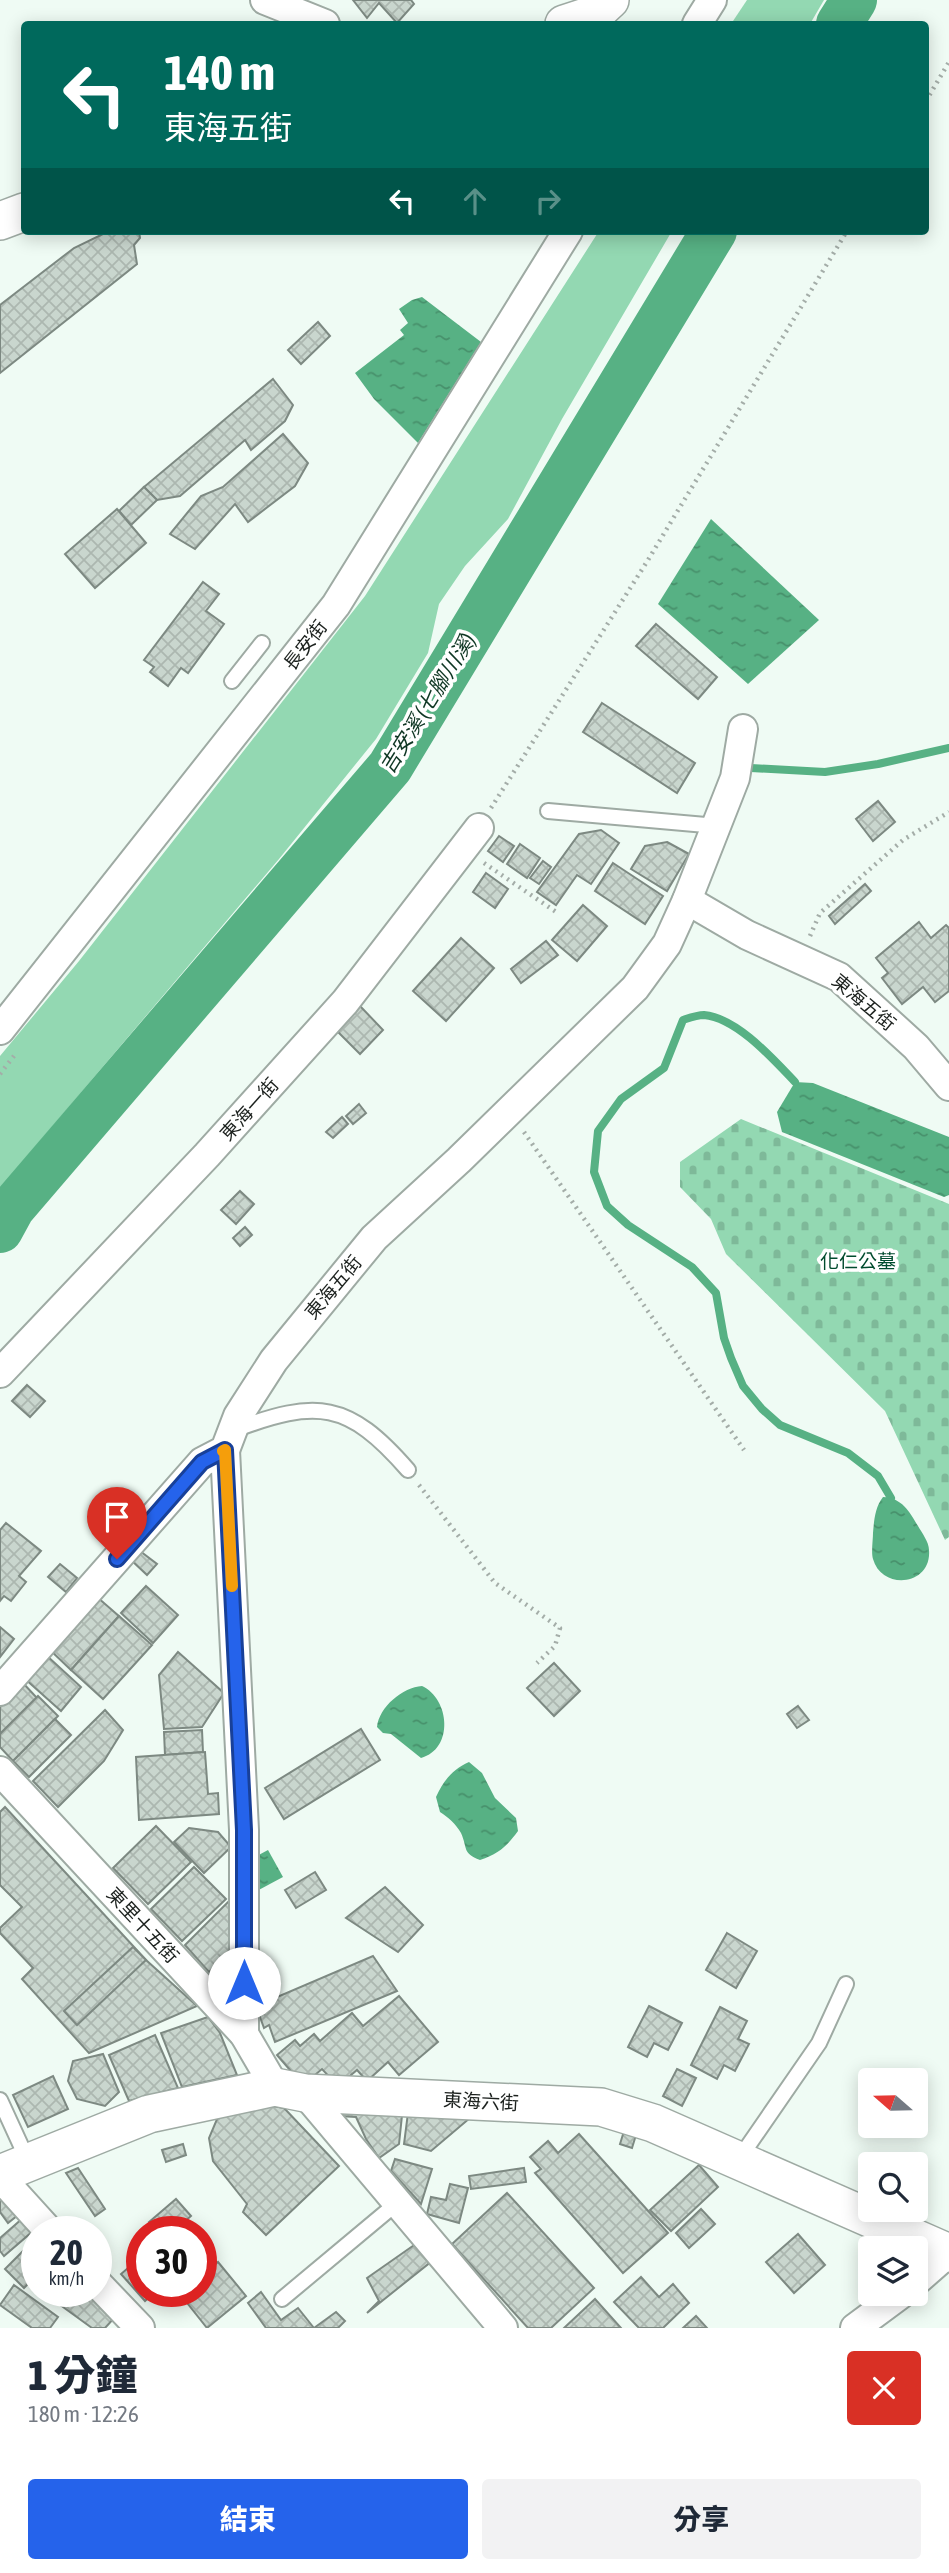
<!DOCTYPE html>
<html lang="zh-TW">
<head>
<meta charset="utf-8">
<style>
  body { margin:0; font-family:"Asap Condensed","Noto Sans TC",sans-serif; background:#f2f2f3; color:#1f2937; height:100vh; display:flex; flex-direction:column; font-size:26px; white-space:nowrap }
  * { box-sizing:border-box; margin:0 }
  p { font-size:23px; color:#747a83 }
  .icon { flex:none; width:38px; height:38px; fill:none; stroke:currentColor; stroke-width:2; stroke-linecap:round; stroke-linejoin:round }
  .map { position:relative; height:2328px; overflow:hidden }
  .sheet { display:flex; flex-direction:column; background:#fff; flex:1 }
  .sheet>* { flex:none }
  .hud { position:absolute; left:21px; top:21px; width:908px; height:214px; border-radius:7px; box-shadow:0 4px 18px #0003; background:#00695c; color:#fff; overflow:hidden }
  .needle { width:46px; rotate:290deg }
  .buttons { position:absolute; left:858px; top:2068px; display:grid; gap:14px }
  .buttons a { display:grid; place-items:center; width:70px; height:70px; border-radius:7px; background:#fff; box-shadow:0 4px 18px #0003; font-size:35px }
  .speed { position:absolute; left:21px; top:2216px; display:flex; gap:14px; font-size:35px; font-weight:700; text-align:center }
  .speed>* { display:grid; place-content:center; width:91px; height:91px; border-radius:50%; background:#fff; box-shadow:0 4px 18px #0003; line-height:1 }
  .speed small { font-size:18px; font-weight:400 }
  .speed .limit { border:10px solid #d22; background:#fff; color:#111 }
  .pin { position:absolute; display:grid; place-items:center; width:60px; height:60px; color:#fff; margin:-72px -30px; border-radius:50% 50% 50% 0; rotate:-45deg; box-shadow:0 0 7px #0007 }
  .pin .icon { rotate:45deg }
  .me { position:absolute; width:77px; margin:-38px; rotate:0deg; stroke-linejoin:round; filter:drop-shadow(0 0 5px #0008) }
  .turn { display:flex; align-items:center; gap:24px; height:147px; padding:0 28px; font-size:32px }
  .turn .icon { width:91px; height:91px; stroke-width:2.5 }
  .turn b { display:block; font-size:49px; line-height:60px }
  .lanes { display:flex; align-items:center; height:66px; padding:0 28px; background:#0003; justify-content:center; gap:35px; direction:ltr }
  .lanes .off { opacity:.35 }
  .round { display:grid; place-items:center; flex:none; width:74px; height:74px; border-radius:7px; background:#f2f2f3 }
  .headline { display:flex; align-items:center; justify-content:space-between; height:119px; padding:0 28px }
  h1 { font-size:42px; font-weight:800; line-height:52px }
  .action { display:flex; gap:14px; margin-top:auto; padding:14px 28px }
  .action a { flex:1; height:80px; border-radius:7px; background:#2563eb; color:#fff; font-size:28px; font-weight:800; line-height:80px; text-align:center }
  .action a+a { background:#f2f2f3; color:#1f2937 }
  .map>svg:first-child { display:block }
  .green { fill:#93d8b2 }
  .cemetery { fill:url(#cemetery-stones) }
  .water { fill:url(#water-ripples) }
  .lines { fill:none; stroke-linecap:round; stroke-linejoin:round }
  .stream { stroke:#57b184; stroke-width:8 }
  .river { stroke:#57b184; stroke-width:46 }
  .building { fill:url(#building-cross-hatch); stroke:#7d8982; stroke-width:2 }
  .service-casing { stroke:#9eaaa3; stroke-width:18 }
  .minor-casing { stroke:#9eaaa3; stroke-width:32 }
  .tertiary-casing { stroke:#9eaaa3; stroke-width:40 }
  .path { stroke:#a4ada8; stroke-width:4.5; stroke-dasharray:2 5; stroke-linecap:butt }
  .service { stroke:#fff; stroke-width:14 }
  .minor { stroke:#fff; stroke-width:28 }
  .tertiary { stroke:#fff; stroke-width:37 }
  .route-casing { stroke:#184099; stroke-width:18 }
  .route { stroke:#2563eb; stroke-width:12 }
  .slow { stroke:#f59e0b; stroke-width:12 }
  .labels { text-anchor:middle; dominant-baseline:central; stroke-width:7; stroke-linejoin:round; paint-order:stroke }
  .street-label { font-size:19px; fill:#1c211e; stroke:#fff }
  .park-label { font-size:19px; fill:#004b2e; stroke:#fff }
  .water-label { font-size:21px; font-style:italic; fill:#0e3623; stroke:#fff }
</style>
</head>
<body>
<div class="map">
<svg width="949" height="2328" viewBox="0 0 949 2328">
  <defs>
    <pattern id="cemetery-stones" width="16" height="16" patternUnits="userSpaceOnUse" patternTransform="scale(1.75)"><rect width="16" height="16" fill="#93d8b2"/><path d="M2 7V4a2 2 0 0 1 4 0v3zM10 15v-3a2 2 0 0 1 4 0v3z" fill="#7eb999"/></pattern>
    <pattern id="water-ripples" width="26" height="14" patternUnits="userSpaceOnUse" patternTransform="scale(1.75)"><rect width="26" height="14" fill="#57b184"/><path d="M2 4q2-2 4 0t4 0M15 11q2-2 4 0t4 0" fill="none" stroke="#47906b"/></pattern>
    <pattern id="building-cross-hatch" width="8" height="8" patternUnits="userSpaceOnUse" patternTransform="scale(1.75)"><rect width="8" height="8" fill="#c9d6ce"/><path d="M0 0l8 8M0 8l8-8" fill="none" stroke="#acb7b0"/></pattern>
  </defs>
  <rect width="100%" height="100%" fill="#effbf4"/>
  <g class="green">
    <path d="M747,0H824L810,24H731Z"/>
    <path d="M599,231H672L562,419L508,519L465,566L439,604L428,653L376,739L279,859L0,1188V1056L79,961L365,596Z"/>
  </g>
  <path class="cemetery" d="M741,1119L949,1204V1537L945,1540L885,1411L726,1254L711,1219L680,1187V1162Z"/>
  <g class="water">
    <path d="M422,297L481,342L418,443L374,399L355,373L404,335L400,330L408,323L399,309L412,300Z"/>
    <path d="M711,519L819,620L748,684L658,604Z"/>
    <path d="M795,1082L813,1083L949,1137V1195L944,1197L782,1132L777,1112Z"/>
    <path d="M883,1497C902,1498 909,1511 918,1526C922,1533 929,1542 929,1550C932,1586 882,1591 873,1559C871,1552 873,1540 873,1533C874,1521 875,1507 883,1497Z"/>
    <path d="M422,1686C450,1699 454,1749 421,1758L391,1734L383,1733L377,1727C379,1707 403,1687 422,1686Z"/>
    <path d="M469,1762L482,1773L495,1798L516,1818L518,1831C507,1846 499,1854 480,1860C462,1853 468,1849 461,1833C456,1824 448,1817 440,1812L436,1797C444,1780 452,1770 469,1762Z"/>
    <path d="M268,1850L283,1877L253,1893L251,1859Z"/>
  </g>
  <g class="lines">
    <g class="stream">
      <path d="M751,768L825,772L878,764L949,748"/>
      <path d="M795,1082C773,1059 737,1018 704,1015C697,1015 689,1018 683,1020L664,1068L621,1099L598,1131L594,1172L607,1206L628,1225L692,1267L716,1293L724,1338L731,1358L743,1386L762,1409L780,1425L848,1453L878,1476L891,1498"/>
    </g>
    <g class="river">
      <path d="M839,24L854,0"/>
      <path d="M0,1230L12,1208L390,767L714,231"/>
    </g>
  </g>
  <g class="building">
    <path d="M353,0H411L414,4L397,23L379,3L367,18Z"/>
    <path d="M109,231H139L140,238L134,245L137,264L0,373V305L74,248Z"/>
    <path d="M318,322L330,336L301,364L288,350Z"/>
    <path d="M273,379L293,405L285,421L251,450L245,440L180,496L157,500L144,487Z"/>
    <path d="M283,434L308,463L295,486L248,522L235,504L195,549L170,534L201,496L223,487Z"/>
    <path d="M144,487L157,500L131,525L119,511Z"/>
    <path d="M117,509L146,543L95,588L65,554Z"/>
    <path d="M203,582L219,594L206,611L224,624L188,673L181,668L168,686L150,672L154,667L144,660Z"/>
    <path d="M656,624L717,677L698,699L636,646Z"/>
    <path d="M602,703L695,763L677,793L583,732Z"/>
    <path d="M878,801L895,822L873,841L856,819Z"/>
    <path d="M601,830L619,843L591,884L577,875L556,905L537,892L579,834Z"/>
    <path d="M499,836L514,846L503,862L488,851Z"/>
    <path d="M667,842L689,854L667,891L631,869L645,846Z"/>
    <path d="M520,844L540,858L527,878L507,864Z"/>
    <path d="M543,861L551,867L539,884L530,878Z"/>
    <path d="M613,863L663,896L645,924L595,891Z"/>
    <path d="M486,873L508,889L495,908L473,892Z"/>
    <path d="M865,884L871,891L835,924L829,916Z"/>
    <path d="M583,905L607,926L577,961L552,940Z"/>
    <path d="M919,922L931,938L946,925L949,928V991L935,1002L923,987L902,1004L882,978L888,973L876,958Z"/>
    <path d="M461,938L494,968L446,1021L413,991Z"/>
    <path d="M546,941L558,955L521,983L511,969Z"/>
    <path d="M360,1006L383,1030L360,1054L336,1030Z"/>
    <path d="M359,1104L366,1113L353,1124L346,1116Z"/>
    <path d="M342,1117L348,1124L333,1138L326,1132Z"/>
    <path d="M240,1191L254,1204L236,1224L221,1210Z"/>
    <path d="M245,1227L252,1235L240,1246L233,1238Z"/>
    <path d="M27,1385L45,1401L30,1417L12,1401Z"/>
    <path d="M6,1523L41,1551L19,1576L26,1582L11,1601L4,1596L0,1601V1530Z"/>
    <path d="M140,1551L157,1564L147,1575L132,1561Z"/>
    <path d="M60,1564L77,1578L66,1592L48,1577Z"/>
    <path d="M146,1586L178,1615L153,1643L121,1613Z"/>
    <path d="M97,1597L119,1616L71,1670L50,1650Z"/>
    <path d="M119,1616L152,1645L103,1699L71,1670Z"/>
    <path d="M0,1627L14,1639L0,1657Z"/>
    <path d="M178,1652L224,1693L202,1727L164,1729L159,1675Z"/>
    <path d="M46,1655L81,1687L61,1711L25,1679Z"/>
    <path d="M554,1663L580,1691L554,1716L527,1688Z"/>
    <path d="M22,1682L37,1698L0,1734V1704Z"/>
    <path d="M38,1696L58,1716L13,1761L0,1747V1734Z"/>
    <path d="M798,1706L809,1720L797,1728L787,1714Z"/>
    <path d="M105,1710L123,1730L104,1761L58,1807L33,1781Z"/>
    <path d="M55,1719L71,1735L29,1777L13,1761Z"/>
    <path d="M361,1729L380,1760L284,1819L265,1788Z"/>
    <path d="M202,1730L203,1752L165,1755L164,1732Z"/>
    <path d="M205,1752L208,1794L218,1793L219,1814L139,1820L136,1757Z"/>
    <path d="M5,1807L146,1960L197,2006L89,2053L22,1979L33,1968L0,1933V1928L22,1907L0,1885V1812Z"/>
    <path d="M156,1826L191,1862L148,1904L113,1868Z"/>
    <path d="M189,1828L218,1832L231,1847L204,1873L174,1842Z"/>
    <path d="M194,1867L226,1899L182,1941L151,1909Z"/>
    <path d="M315,1872L326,1890L296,1908L285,1890Z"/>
    <path d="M385,1887L423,1925L398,1952L346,1918Z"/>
    <path d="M229,1901L230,1951L209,1972L185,1945Z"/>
    <path d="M727,1933L757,1951L736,1988L706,1970Z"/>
    <path d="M133,1947L146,1960L77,2025L64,2011Z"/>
    <path d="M373,1956L397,1991L275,2042L269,2025L264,2028L256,2006Z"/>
    <path d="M399,1996L438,2042L399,2075L388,2062L367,2081L357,2070L338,2086L322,2069L303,2085L277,2055L295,2040L300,2046L314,2034L320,2041L352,2013L363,2026Z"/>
    <path d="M649,2006L682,2023L668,2050L654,2043L647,2057L628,2047Z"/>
    <path d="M720,2007L747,2021L738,2039L749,2044L735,2071L724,2065L717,2079L691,2065Z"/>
    <path d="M208,2017L220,2033L237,2075L182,2087L161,2033Z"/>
    <path d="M155,2035L178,2088L129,2101L109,2055Z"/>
    <path d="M103,2054L119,2092L105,2106L77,2099L68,2081L73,2061Z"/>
    <path d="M677,2069L696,2078L682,2106L663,2096Z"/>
    <path d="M53,2076L68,2109L28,2127L13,2095Z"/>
    <path d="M245,2101L284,2108L339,2166L266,2235L243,2212L247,2204L213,2161L209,2138L220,2112Z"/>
    <path d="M331,2102L403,2106L399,2144L379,2158L366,2139L356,2117L339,2116Z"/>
    <path d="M409,2105L477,2112L431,2151L404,2144Z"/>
    <path d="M624,2131L636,2135L632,2148L620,2144Z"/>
    <path d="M579,2134L668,2233L623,2273L535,2173L541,2169L530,2157L548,2141L558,2153Z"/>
    <path d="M183,2144L186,2155L166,2162L162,2150Z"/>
    <path d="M395,2159L432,2169L421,2204L391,2171Z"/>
    <path d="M699,2165L718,2187L671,2231L650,2210Z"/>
    <path d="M78,2168L105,2209L95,2216L66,2173Z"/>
    <path d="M524,2168L526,2182L471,2189L469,2176Z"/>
    <path d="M450,2184L468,2188L459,2223L427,2214L431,2197L446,2200Z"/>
    <path d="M0,2191L18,2215L8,2223L0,2212Z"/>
    <path d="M507,2193L594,2288L551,2328H528L452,2244Z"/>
    <path d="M176,2199L191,2216L174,2231H157L149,2222Z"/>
    <path d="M701,2209L715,2224L689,2248L676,2233Z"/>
    <path d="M23,2218L33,2231L4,2256L0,2251V2238Z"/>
    <path d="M798,2234L825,2265L794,2293L766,2262Z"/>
    <path d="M37,2237V2275L24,2288L5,2269Z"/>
    <path d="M417,2243L432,2261L367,2313L379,2301L367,2278Z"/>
    <path d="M142,2256V2291H156L145,2301L121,2274Z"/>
    <path d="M218,2262L246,2296L207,2328L180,2294L184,2291H201V2276Z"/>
    <path d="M641,2277L659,2297L673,2284L689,2303L663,2328H639L614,2302Z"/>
    <path d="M14,2285L58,2317L50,2328H32L0,2305Z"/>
    <path d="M41,2291H92L116,2316L105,2328H92Z"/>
    <path d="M261,2292L281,2320L298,2308L314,2328L336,2312L345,2321L338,2328H266L248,2303Z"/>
    <path d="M595,2299L621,2328H564Z"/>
    <path d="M696,2316L707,2328H683Z"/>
  </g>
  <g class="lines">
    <defs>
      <g id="service">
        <path d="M232,681L262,643"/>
        <path d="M548,811L717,826"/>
        <path d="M234,1430C317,1399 348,1401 408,1470"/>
        <path d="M0,2100L28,2161"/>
        <path d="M739,2159L819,2043L846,1984"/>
        <path d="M282,2299L397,2203"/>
      </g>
      <g id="minor">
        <path d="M265,0L325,24"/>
        <path d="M697,24L712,0"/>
        <path d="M687,900L747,935L839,977L916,1047L949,1086"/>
        <path d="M0,1030L336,605L568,231"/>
        <path d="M0,1373L207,1155L345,1002L479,828"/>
        <path d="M225,1450L244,1830V2034"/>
        <path d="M0,1691L202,1462L225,1450L238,1416L274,1360L374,1238L459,1160L635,988L667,944L687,900L735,778L743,729"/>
        <path d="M0,1771L244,2034L275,2087"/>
        <path d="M305,2093L503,2328"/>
        <path d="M0,2177L49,2231"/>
        <path d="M96,2282L140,2328"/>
        <path d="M915,2282L947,2254"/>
        <path d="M855,2328L901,2294"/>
      </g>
      <g id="tertiary">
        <path d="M564,24L595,14L610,0"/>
        <path d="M0,221L24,212"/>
        <path d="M0,2174L149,2114L275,2087L305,2093L601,2107L653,2123L949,2253"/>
      </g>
    </defs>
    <use href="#service" class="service-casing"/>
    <use href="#minor" class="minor-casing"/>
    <use href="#tertiary" class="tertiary-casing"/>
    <g class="path">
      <path d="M926,101L949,62"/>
      <path d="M491,808L648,560L847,231"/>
      <path d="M484,863L559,914"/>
      <path d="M810,936L820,913L903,840L949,812"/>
      <path d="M0,1074L17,1052"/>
      <path d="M524,1132L744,1450"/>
      <path d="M419,1485L495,1583L560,1628L555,1646L537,1663"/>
    </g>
    <use href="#service" class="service"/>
    <use href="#minor" class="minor"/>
    <use href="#tertiary" class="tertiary"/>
  </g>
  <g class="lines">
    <defs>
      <path id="route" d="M117,1559L202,1462L225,1450L244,1830V1983"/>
    </defs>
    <use href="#route" class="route-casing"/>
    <use href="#route" class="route"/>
    <path class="slow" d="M223,1451L225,1450L232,1586"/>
  </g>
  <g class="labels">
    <g class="street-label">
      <text transform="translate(305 645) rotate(-52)">長安街</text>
      <text transform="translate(864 1002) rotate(40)">東海五街</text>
      <text transform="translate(249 1109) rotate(-48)">東海一街</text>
      <text transform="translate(333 1287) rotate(-50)">東海五街</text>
      <text transform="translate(143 1925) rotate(47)">東里十五街</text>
      <text transform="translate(481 2101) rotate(3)">東海六街</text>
    </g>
    <g class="park-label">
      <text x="858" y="1261">化仁公墓</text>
    </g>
    <g class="water-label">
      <text transform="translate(427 703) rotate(-58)">吉安溪 (七腳川溪)</text>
    </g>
  </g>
</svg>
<div class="buttons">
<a><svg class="needle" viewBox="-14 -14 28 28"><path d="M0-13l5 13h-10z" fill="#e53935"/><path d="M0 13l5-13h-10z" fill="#747a83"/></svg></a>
<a><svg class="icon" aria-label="search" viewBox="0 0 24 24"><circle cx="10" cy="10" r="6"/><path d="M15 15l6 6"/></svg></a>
<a><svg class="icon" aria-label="layers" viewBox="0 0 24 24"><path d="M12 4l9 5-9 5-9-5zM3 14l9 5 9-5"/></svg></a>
</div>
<div class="speed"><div>20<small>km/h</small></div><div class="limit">30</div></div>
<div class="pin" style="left:117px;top:1559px;background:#d93025"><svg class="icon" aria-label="arrive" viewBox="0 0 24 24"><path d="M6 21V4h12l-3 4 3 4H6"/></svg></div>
<svg class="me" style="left:244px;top:1983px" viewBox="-20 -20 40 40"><circle r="19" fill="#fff"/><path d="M0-13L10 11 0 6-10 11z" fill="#2563eb"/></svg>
<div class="hud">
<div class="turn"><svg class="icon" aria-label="left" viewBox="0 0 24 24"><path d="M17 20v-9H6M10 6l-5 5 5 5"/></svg><div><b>140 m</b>東海五街</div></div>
<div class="lanes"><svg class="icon" aria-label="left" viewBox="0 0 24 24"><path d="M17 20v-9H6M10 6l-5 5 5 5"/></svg><svg class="icon off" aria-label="ahead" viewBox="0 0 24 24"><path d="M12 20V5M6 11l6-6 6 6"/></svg><svg class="icon off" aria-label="right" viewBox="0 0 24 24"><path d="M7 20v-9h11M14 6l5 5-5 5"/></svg></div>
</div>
</div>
<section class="sheet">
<div class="headline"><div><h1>1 分鐘</h1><p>180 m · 12:26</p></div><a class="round" style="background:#d93025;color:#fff"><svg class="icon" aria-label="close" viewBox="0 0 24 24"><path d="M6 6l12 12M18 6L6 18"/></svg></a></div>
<div class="action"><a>結束</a><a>分享</a></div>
</section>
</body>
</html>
